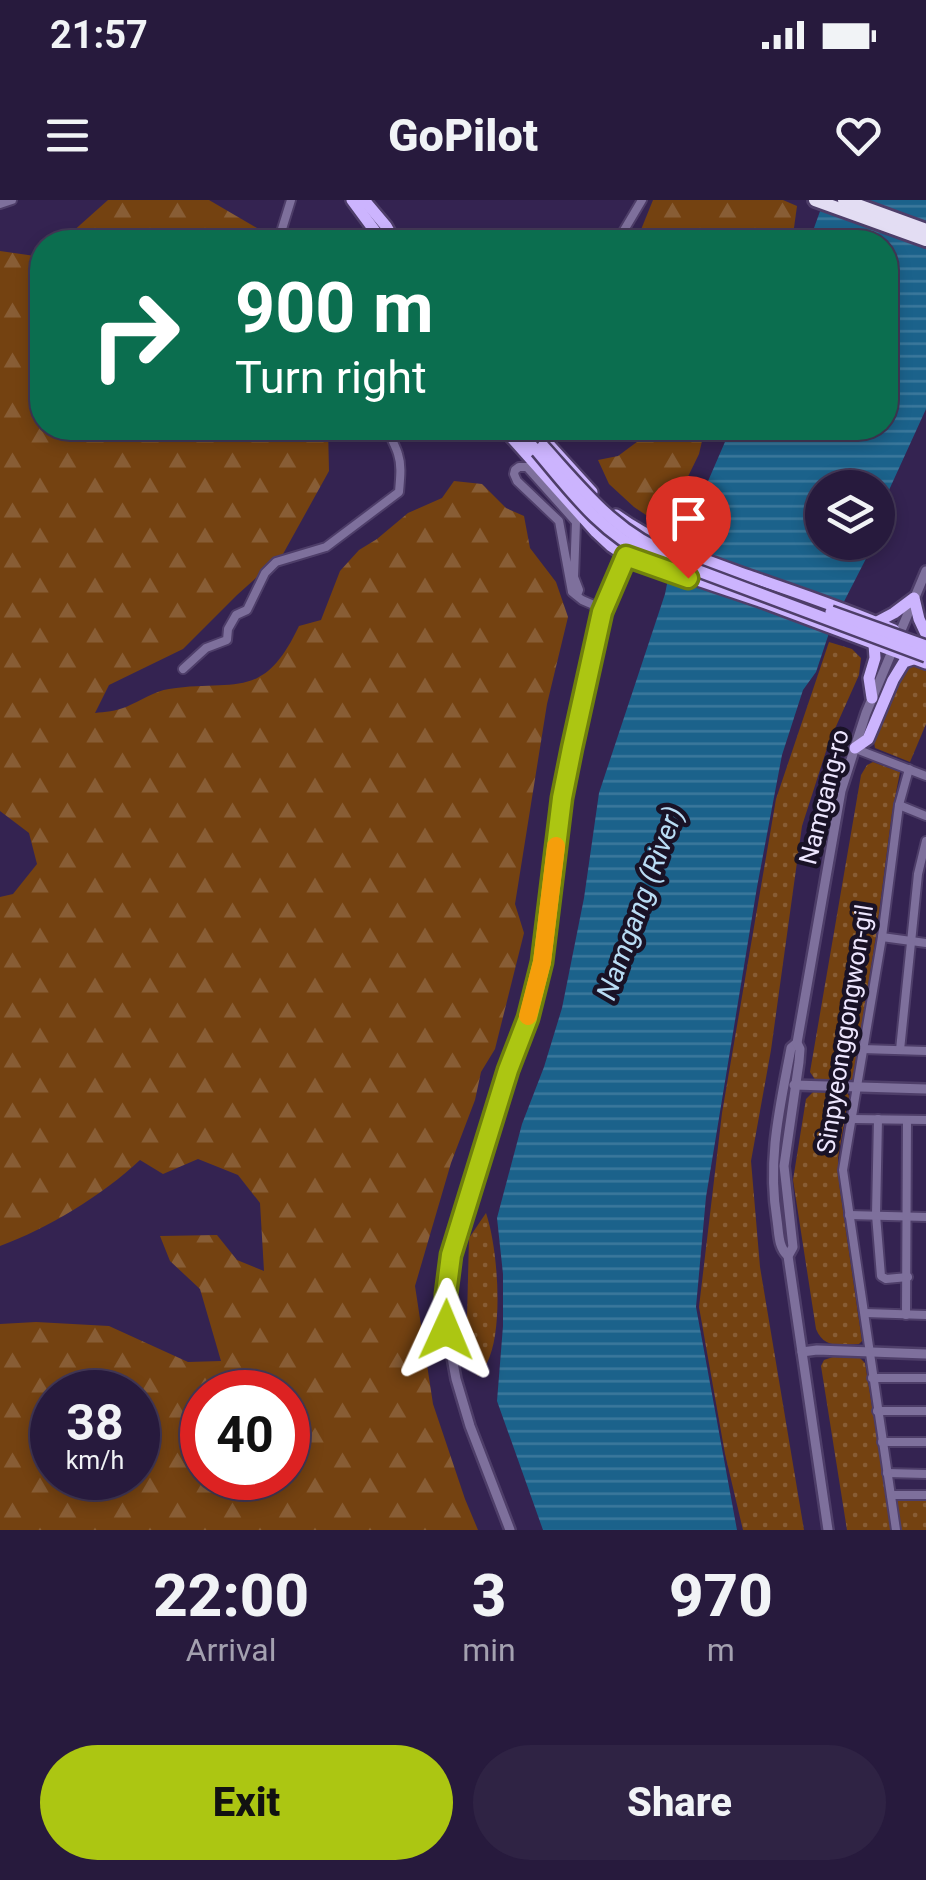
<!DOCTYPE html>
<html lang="en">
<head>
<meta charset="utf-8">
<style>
  body { margin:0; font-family:Roboto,sans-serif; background:#2f2344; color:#f1f3f6; height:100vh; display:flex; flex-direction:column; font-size:38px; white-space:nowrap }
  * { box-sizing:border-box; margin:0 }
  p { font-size:32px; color:#a4a1b0 }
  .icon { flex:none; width:55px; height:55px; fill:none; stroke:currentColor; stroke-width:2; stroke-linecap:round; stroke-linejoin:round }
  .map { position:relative; height:1330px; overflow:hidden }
  .details { display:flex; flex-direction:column; background:#271a3d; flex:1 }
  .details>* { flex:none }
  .banner { position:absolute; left:30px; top:30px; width:868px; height:210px; border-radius:40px; box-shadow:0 5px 15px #0003,0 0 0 2px #433857; background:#0b6e4f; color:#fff; overflow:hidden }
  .controls { position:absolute; left:805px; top:270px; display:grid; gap:20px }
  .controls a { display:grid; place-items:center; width:90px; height:90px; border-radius:50%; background:#271a3d; box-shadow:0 5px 15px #0003,0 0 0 2px #433857; font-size:50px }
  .speed { position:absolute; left:30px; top:1170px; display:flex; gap:20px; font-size:50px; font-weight:700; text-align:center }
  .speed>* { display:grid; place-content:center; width:130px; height:130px; border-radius:50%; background:#271a3d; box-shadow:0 5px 15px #0003,0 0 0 2px #433857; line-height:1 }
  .speed small { font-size:25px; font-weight:400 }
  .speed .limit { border:15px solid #d22; background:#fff; color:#111 }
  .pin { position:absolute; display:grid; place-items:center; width:85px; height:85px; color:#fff; margin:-102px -42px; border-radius:50% 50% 50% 0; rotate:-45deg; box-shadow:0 0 10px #0007 }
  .pin .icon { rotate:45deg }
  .me { position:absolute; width:110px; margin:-55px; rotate:1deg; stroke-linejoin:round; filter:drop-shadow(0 0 8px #0008) }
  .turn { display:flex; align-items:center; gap:35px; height:210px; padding:0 40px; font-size:45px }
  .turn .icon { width:130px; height:130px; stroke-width:2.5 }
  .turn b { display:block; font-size:70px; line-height:85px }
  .eta { display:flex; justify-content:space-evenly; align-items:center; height:170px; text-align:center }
  .eta b { font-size:60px; font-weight:800; line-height:70px }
  .primary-button { display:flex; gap:20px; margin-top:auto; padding:20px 40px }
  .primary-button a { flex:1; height:115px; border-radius:60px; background:#acc612; color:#111; font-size:40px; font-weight:800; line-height:115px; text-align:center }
  .primary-button a+a { background:#2f2344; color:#f1f3f6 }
  .status { display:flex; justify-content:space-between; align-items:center; height:70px; padding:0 50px; background:#271a3d; direction:ltr }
  .status svg { height:28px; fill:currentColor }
  header { display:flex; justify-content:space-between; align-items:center; height:130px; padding:0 40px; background:#271a3d; font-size:45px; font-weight:800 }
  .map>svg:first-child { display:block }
  .grass { fill:url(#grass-dots) }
  .forest { fill:url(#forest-firs); fill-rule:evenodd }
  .water { fill:url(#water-rules) }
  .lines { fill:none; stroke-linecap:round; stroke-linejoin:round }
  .minor-casing { stroke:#4e3e69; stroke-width:12 }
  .tertiary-casing { stroke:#4e3e69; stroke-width:14 }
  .primary-casing { stroke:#4e3e69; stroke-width:16 }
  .motorway-casing { stroke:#4e3e69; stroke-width:18 }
  .minor { stroke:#7e709c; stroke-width:8 }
  .tertiary { stroke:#7e709c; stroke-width:9 }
  .primary { stroke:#ccb4fe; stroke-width:11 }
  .motorway { stroke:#e3ddf3; stroke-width:12 }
  .primary-bridge-casing { stroke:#4e3e69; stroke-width:16; stroke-linecap:butt }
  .primary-bridge { stroke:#ccb4fe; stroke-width:11 }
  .route-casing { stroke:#70810c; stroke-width:25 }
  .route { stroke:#acc612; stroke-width:18 }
  .slow { stroke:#f59e0b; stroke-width:18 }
  .labels { text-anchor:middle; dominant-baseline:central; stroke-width:9; stroke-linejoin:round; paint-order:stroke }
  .street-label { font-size:25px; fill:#ede6fe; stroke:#191226 }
  .water-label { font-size:28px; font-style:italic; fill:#b9dcf4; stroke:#191226 }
</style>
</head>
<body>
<div class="status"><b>21:57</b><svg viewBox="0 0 49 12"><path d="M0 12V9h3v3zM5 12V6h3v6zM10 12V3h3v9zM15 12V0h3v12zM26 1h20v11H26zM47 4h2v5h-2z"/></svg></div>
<header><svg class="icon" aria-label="menu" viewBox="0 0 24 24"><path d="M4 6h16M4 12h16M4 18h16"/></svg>GoPilot<svg class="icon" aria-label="heart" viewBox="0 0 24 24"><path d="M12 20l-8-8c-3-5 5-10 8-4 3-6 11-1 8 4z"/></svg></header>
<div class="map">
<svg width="926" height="1330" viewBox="0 0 926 1330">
  <defs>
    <pattern id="grass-dots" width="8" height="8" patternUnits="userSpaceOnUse" patternTransform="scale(2.5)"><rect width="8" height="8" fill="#744211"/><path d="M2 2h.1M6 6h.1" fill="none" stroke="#885d35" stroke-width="1.8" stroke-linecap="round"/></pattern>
    <pattern id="forest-firs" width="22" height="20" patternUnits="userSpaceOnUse" patternTransform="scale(2.5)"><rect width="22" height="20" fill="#744211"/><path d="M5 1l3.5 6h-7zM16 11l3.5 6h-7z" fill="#885d35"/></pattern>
    <pattern id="water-rules" width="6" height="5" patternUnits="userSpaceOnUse" patternTransform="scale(2.5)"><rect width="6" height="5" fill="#1b628b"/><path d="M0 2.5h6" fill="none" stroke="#3c789c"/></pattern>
  </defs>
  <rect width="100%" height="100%" fill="#342351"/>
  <g class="grass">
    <path d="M829,442L852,449L861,458L859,475L829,542L802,626L771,850L751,961L760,1067L804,1330H743L725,1254L699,1107L722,913L776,599Z"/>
    <path d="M915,466L926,470V524L910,562L875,548L874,542L901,477L907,469Z"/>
    <path d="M873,562L900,572L892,613L876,736L853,878L848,883L816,881L810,872L861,575L867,565Z"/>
    <path d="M813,892H847L849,896L838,958L839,983L862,1141L859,1144C841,1145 824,1149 816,1129L793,980L806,899Z"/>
    <path d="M486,1013C498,1048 504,1130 487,1163C485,1168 481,1172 478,1176L466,1157L469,1038Z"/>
    <path d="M833,1157L860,1158L865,1163L892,1330H847L821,1166L824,1160Z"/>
    <path d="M899,1299L926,1300V1330H900L896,1303Z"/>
  </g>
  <g class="forest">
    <path d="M108,0H209L281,42H61Z"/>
    <path d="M653,0H783L797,6L792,42H636Z"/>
    <path d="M0,51L42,57V228H328L329,271L283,354L237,395L183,449L109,485L95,513C105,512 116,511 126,507C140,501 155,491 169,489C236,479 263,502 299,426L321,420L340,371L359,350L377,339L408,313L442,298L454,281L482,284L506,308L524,316L530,348L556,382L568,417L547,504L515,704L524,733L495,849L481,872L475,900L451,963L415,1086L433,1204L465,1299L478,1330H0V1124L36,1122L109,1126L188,1162L221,1161L200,1089L170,1061L160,1036L217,1035L237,1060L264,1071L260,1003L238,975L198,959L163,974L140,960C103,995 47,1029 0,1046V697L13,694L37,664L29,633L0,611ZM52,1192H138V1278H52ZM202,1192H288V1278H202Z"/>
    <path d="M652,228H705L699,254L678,297L675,311L658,323L634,307L609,284L598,260L618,256L653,230Z"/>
  </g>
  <path class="water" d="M824,0H926V209L879,312L881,318L886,320L878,336V288H822V342L874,343L831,427L816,472L803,490L782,555L757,687L706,997L696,1107L737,1330H543L497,1201L503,1126V1074L497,1018L522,924L544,867L562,808L584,698L599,593L665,394L670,369L731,228H885V42H809Z"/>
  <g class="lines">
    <defs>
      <g id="minor">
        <path d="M0,4L12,0"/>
        <path d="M283,36L282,29L291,0"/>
        <path d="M617,42L642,0"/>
        <path d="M577,395L579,390L574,377L576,322L527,267H519L515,270L514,274L517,281L559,321L572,392L582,400L603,409"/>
        <path d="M183,469L206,448L227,440L228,429L236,415L247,410L265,373L276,362L326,347L399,292C400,279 402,266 398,254C395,244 390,238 388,228"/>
        <path d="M856,549L926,576"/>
        <path d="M899,605L926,616"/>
        <path d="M882,737L926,743"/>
        <path d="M862,849L926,851"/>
        <path d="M900,850L918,674L926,641"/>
        <path d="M852,919L926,920"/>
        <path d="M878,919L876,1015L881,1076L886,1079L908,1077"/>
        <path d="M849,1015L926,1017"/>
        <path d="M865,1113L926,1115"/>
        <path d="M906,1115L907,920"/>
        <path d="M872,1178H926"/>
        <path d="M877,1211H926"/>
        <path d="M882,1242H926"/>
        <path d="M887,1273L926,1274"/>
        <path d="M891,1295H926"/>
        <path d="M896,1330L843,970L882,737L899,605L909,569"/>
      </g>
      <g id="tertiary">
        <path d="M794,885L926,889"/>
        <path d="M788,1056C778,1047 779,1033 777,1020C767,959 780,907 791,848L797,843"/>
        <path d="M802,1152L817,1150L926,1154"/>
        <path d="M510,1330L470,1226L456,1179L447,1130L446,1094L451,1055L465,1007L509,870L528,818L542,762L562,598L572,548L602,412L626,356"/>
        <path d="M828,1330L788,1056L793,1047L784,966L799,862L800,849L797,843L841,591L866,513L926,371"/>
      </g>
      <g id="primary">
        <path d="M352,0L383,42"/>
        <path d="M364,0L386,26L395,42"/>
        <path d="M503,228L596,332L611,346L626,356L760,401L926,463"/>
        <path d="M514,228L537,251"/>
        <path d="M534,228L592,292"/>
        <path d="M616,315C656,344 702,359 749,376C798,393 847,409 894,430"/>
        <path d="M877,422L894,413L914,398L919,419L926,434"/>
        <path d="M872,498L869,478L875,458L874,444"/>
        <path d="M855,548L868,539L893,480L904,462L913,459"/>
      </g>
      <g id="motorway">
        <path d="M815,0L926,40"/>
        <path d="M844,0L926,30"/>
      </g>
    </defs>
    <use href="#minor" class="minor-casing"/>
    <use href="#tertiary" class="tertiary-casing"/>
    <use href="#primary" class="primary-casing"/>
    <use href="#motorway" class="motorway-casing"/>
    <use href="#minor" class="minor"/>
    <use href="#tertiary" class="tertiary"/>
    <use href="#primary" class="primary"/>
    <use href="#motorway" class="motorway"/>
    <defs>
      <g id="primary-bridge">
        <path d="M543,246C582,289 617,335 673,355"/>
        <path d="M537,251C570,290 601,333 649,355C661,360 675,363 688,367L926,456"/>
        <path d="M831,412L926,446"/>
      </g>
    </defs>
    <use href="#primary-bridge" class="primary-bridge-casing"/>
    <use href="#primary-bridge" class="primary-bridge"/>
  </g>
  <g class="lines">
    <defs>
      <path id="route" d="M446,1130V1094L451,1055L508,870L528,818L542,762L562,598L572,548L602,412L626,356L688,378"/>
    </defs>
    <use href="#route" class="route-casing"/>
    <use href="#route" class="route"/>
    <path class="slow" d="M528,816L542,762L556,646"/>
  </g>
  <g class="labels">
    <g class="street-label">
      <text transform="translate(824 597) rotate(-76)">Namgang-ro</text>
      <text transform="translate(845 829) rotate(-81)">Sinpyeonggongwon-gil</text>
    </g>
    <g class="water-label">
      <text transform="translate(640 703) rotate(-70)">Namgang (River)</text>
    </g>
  </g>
</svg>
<div class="controls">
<a><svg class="icon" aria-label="layers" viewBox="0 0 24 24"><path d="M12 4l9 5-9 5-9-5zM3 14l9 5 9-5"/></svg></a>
</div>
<div class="speed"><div>38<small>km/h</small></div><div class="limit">40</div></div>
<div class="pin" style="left:688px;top:378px;background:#d93025"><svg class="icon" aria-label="arrive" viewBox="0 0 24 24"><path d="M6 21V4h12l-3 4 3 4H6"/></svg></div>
<svg class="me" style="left:446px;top:1130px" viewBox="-20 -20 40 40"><path d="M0-17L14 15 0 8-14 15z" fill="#acc612" stroke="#fff" stroke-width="4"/></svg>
<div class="banner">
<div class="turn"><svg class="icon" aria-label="right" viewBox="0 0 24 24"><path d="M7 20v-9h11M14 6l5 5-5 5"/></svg><div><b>900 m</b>Turn right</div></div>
</div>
</div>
<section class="details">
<div class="eta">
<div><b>22:00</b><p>Arrival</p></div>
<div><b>3</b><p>min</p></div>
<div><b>970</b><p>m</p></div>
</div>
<div class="primary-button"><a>Exit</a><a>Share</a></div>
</section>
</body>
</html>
